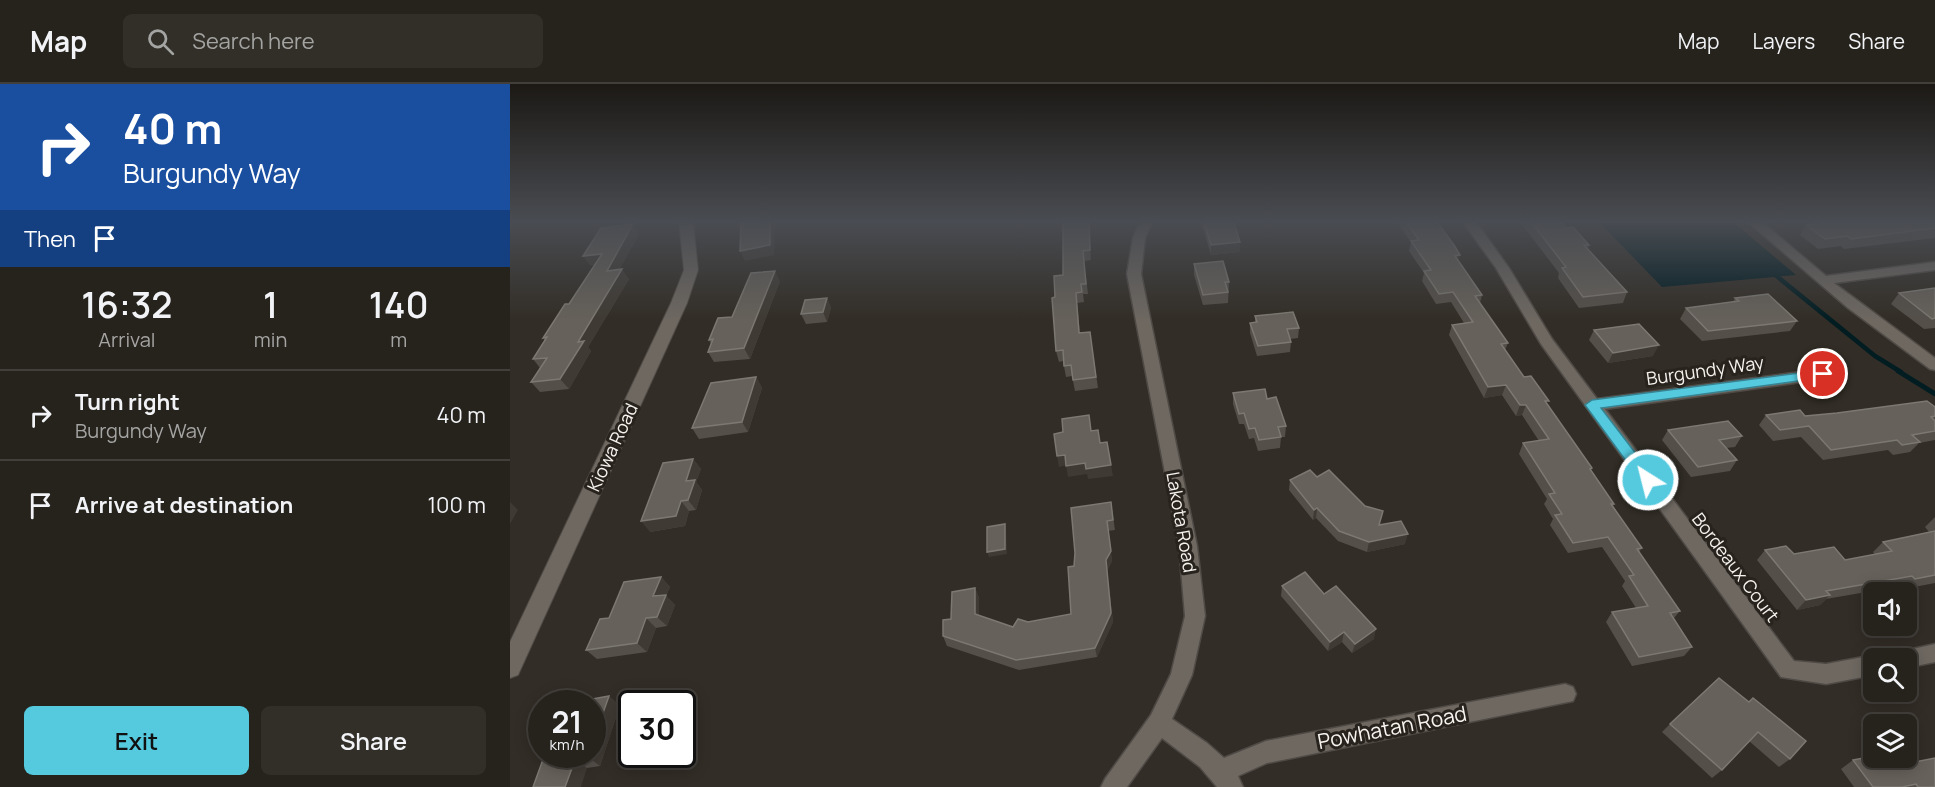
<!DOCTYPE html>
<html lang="en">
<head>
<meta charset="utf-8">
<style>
  body { margin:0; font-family:Manrope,sans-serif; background:#322f29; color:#f1f3f6; height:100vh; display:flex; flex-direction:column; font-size:22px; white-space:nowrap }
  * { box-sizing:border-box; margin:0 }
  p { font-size:20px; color:#a4a4a3 }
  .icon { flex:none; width:33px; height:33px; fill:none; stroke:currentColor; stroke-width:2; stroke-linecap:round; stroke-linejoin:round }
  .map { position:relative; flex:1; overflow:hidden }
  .panel { display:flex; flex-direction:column; background:#26221c; width:510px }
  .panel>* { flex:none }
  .guide { background:#1a4fa0; color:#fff; overflow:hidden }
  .fabs { position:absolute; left:1353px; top:498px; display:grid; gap:12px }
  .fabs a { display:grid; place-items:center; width:54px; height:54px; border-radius:9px; background:#26221c; box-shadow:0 3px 15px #0003,0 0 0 2px #423f3b; font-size:30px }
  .speed { position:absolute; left:18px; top:606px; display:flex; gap:12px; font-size:30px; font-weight:700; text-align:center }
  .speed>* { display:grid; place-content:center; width:78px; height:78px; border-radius:50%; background:#26221c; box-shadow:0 3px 15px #0003,0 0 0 2px #423f3b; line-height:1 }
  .speed small { font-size:15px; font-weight:400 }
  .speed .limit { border:3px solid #111; border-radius:9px; background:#fff; color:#111 }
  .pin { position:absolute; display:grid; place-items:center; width:51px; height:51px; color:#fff; margin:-26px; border:3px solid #fff; border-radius:50%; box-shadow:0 2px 6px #0007 }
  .me { position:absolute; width:66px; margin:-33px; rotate:324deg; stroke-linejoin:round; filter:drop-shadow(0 0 4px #0008) }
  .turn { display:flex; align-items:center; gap:21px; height:126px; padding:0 24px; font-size:27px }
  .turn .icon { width:78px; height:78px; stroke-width:2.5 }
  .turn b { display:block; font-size:42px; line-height:51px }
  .then { display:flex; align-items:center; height:57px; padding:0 24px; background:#0003; gap:12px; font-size:22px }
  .eta { display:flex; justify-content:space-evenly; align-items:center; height:102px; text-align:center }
  .eta b { font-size:36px; font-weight:600; line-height:42px }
  .cta { display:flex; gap:12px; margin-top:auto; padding:12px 24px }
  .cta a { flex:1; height:69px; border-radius:9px; background:#55cadf; color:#111; font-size:24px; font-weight:600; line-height:69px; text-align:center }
  .cta a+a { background:#322f29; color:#f1f3f6 }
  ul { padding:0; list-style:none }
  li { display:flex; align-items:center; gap:18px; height:90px; padding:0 24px; border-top:2px solid #423f3b }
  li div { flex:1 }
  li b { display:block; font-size:22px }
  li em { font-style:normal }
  header { display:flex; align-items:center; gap:36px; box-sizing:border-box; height:84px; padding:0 30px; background:#26221c; border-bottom:2px solid #423f3b }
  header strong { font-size:28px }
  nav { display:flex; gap:33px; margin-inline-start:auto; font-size:21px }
  .search { width:420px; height:54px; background:#322f29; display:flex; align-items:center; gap:15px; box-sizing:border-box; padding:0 21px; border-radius:9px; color:#a4a4a3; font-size:22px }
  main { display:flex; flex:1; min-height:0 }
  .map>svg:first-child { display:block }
  .water { fill:#011d22 }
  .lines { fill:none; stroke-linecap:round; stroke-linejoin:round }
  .stream-far1 { stroke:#011d22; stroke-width:4.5 }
  .stream { stroke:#011d22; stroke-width:5 }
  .street-casing { stroke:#4f4a45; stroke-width:3 }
  .secondary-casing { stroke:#4f4a45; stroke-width:2 }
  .street { fill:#6e6861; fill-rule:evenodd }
  .secondary { fill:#6e6861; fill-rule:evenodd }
  .wall { fill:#544f49 }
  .shaded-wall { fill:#3f3a33 }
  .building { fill:#66615a; stroke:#7c7872; stroke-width:1.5 }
  .route { fill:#55cadf; stroke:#378391; stroke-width:1.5 }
  .labels { text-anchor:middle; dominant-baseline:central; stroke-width:6; stroke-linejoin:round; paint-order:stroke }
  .street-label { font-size:18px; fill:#f6f3ef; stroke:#28231d }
  .near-street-label { font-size:21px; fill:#f6f3ef; stroke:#28231d }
</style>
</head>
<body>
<header>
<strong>Map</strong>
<div class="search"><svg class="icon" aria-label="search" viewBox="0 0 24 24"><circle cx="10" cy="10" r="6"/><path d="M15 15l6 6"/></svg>Search here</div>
<nav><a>Map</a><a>Layers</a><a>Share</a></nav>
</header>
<main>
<section class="panel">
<div class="guide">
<div class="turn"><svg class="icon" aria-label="right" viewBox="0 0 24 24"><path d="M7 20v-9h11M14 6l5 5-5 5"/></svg><div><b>40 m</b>Burgundy Way</div></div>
<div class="then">Then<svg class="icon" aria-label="arrive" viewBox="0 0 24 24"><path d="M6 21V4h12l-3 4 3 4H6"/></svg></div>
</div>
<div class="eta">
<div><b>16:32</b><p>Arrival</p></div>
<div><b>1</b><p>min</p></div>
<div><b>140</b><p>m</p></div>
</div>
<ul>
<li><svg class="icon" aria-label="right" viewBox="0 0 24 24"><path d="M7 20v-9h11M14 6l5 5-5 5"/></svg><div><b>Turn right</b><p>Burgundy Way</p></div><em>40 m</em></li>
<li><svg class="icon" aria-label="arrive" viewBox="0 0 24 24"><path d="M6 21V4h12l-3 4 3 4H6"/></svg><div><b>Arrive at destination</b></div><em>100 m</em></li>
</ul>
<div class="cta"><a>Exit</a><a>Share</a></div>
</section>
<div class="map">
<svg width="1425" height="703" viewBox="0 0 1425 703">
  <rect width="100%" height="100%" fill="#322d26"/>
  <path class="water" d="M1089,138H1223L1286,191L1152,203Z"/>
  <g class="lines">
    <path class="stream-far1" d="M1264,190L1365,272L1391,288"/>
    <path class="stream" d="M1388,287L1425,310"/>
    <defs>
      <g id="street">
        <path d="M630,138H642L635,154L631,190L687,462L695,532L682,591L662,635L697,659L714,674L756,657L1055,600L1063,603L1066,610L1063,617L757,679L728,692L733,703H707L690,683L652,654L617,703H591L595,695L641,631L661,590L675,532L669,462L617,190L623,154Z"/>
        <path d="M953,138H966L999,184L1042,255L1087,315L1313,285L1318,286L1321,290L1313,295L1095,325L1284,577L1316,580L1364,571L1372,574H1364V591L1316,600L1271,593L1031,260L986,184Z"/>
        <path d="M1238,138H1252L1316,192L1425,178V186L1324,199L1425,274V286L1420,285L1338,224Z"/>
        <path d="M1425,560V578L1396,584V574H1386L1389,568Z"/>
      </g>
      <path id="secondary" d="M169,138H183L188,186L177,219L8,591L0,594V558L161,219L174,186Z"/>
    </defs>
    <use href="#street" class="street-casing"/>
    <use href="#secondary" class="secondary-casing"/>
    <use href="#street" class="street"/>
    <use href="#secondary" class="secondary"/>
  </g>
  <g class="wall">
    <path d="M579,138L581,176L574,177L578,210H573L574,218L567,219L570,249L580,248L588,304L565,307L562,292L556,293L553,277L549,278L546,267L545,213Z"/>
    <path d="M691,138H724L730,168L701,171Z"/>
    <path d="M887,138H927L949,178L972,211L970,219L998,259L995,266L1014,293L1038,321L1082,384L1081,386L1104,420L1103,422L1132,464L1129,468L1170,527L1164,534L1182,563L1174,572L1122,582L1096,538L1102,528L1126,524L1112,502L1115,497L1092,463L1058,469L1040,441L1043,435L1034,420L1037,415L1009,370L1013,359L1029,357L1012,331L1006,332L992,311L974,314L939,251L942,241L954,239L941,218L926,220L912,197L914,189L899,167L901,158Z"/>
    <path d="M1010,138H1051L1056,144L1079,161L1078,165L1117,208L1113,219L1069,224L1048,194L1049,189Z"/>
    <path d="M1425,138V154L1334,165L1331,162L1308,165L1290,151L1296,141Z"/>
    <path d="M129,150L109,186L119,195L78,263L81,267L59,305L30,308L21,298L30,284L23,275L35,257L33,254L59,220L84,181H80L73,172Z"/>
    <path d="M684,180L719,198L718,219L693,221L684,191Z"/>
    <path d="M270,197L240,275L204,278L198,268L201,260L199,256L222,233Z"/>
    <path d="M1425,204V244L1414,245L1381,220L1389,209Z"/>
    <path d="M317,214L321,224L317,238L296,240L291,230Z"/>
    <path d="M1225,214L1287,237L1280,247L1192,257L1170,235L1176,224L1223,218Z"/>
    <path d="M745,232L789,244L788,254L780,255L781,258L780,268L747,272L740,249V239H745Z"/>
    <path d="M1084,246L1143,272L1098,279L1079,256Z"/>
    <path d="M246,293L252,304L238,348L189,355L182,344Z"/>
    <path d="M723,309L757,315L776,342L775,353H771L770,364L748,367L744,354L739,355L734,340H729L723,320Z"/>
    <path d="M1425,323V356L1409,359L1400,368L1383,371L1378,366L1313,376L1291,353L1263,357L1249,341L1256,331L1295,332Z"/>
    <path d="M1158,346L1232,352L1225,363L1216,364L1227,376L1220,387L1181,393L1152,356Z"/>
    <path d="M183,375L191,385L186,398L192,406L186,426L179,427L175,442L140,448Z"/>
    <path d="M807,393L870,441L895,460L857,468L828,457L806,434L803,436L779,406L780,396Z"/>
    <path d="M601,418L605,446L598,447L602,477L597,487L603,538L587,573L509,586L437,562L433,552L441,535L465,504L469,514V532L503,543L518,538L561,530L565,469Z"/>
    <path d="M1425,433V499L1394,505L1391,502L1316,515L1310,521L1287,526L1247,476L1255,466L1284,470L1335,476L1365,471L1363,468L1373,458L1419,448L1415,443Z"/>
    <path d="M151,493L160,503L156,512L165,521L157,542L146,544L137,568L87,575L76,566L99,534Z"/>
    <path d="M772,502L814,510L864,555L842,569L832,558L818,567L771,512Z"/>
    <path d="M1209,594L1280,675L1269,683L1239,657L1212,686L1202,694L1152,648L1160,640Z"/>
    <path d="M110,621L90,682L77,684L23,703Z"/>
    <path d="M1343,676L1425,703H1344L1331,685Z"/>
  </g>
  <g class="shaded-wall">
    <path d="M260,138H265L264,171L235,177L230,167Z"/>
    <path d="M579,138L580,148L581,176L580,166Z"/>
    <path d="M123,140L129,150L103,197L97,187Z"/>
    <path d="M730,158V168L701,171V161Z"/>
    <path d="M92,170L98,179L80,181L73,172Z"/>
    <path d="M950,171L948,181L945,172Z"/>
    <path d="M112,185L119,195L78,263L81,267L59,305L50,295L68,258Z"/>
    <path d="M265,187L270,197L240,275L234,264Z"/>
    <path d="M566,209L567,219L571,260L569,249Z"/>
    <path d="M317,214L321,224L317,238L313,228Z"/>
    <path d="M1149,261L1143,272L1098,279L1103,269Z"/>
    <path d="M246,293L252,304L238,348L232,338Z"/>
    <path d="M996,301L992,311L974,314L978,303Z"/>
    <path d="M1010,321H1016L1012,331L1006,332Z"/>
    <path d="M555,371L557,381L549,383L547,372Z"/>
    <path d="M183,375L191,385L186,398L192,406L186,426L178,416L176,397Z"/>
    <path d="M575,379L601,381L603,392L578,395L577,390L558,393L556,382Z"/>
    <path d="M171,417L179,427L175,442L140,448L131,437Z"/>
    <path d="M0,418L8,426L0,440Z"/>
    <path d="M807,424L806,434L803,436L804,426Z"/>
    <path d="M495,440L496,445L497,470L479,473L477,468Z"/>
    <path d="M598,447L602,477L597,487L603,538L587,573L585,564Z"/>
    <path d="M898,450L895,460L857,468L859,458Z"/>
    <path d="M151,493L160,503L156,512L165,521L157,542L147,533L143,512Z"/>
    <path d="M465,504L469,514V540L465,530Z"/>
    <path d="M1320,511L1310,521L1287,526L1296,516Z"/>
    <path d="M136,534L146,544L137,568L127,559Z"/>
    <path d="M866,545L864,555L842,569L845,560Z"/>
    <path d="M834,548L832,558L818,567L820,558Z"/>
    <path d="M99,612L110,621L90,682L78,673L79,670H82V660Z"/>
    <path d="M65,676L77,684L71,703H55Z"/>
  </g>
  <g class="building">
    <path d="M231,138H260V161L230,167Z"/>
    <path d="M568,138H579L580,166L573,167L576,200H571L572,208L566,209L569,249L580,248L586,293L563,296L561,281L554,282L553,266L546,267L542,214L545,213L544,192L553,191V140Z"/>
    <path d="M694,138H724L730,158L701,161Z"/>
    <path d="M896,138H927L944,161L950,171L945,172L972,211L965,212L998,259L991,260L1014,293L1021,292L1039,317H1035L1082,384L1080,385L1104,420H1101L1132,464L1127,465L1170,527L1160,529L1182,563L1129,573L1102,528L1138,522L1119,492L1124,491L1098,453L1063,459L1045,431L1052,430L1039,410L1045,409L1013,359L1039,355L1016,321H1010L996,301L978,303L942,241L963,238L943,208L929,210L914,187L921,186L901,157L909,156Z"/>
    <path d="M1021,138H1051L1056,144L1063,143L1079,161H1074L1117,208L1073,213L1052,184L1056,183Z"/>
    <path d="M1319,138H1425V144L1341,155L1337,152L1315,155L1296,141Z"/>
    <path d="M123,140L97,187L112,185L68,258L74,257L50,295L21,298L37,274L23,275L37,253L33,254L55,220H59L92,170L73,172L91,144Z"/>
    <path d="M713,177L719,198H715L718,208L693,211L684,180Z"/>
    <path d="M265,187L234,264L198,268L203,255L199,256L208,234L222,233L241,189Z"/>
    <path d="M1425,204V234L1422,235L1389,209Z"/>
    <path d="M1258,210L1287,237L1198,247L1176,224L1229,217L1225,214Z"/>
    <path d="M317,214L313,228L291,230L295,216Z"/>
    <path d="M783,228L789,244L777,245L781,258L748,262L740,239L747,238L745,232Z"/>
    <path d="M1129,240L1149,261L1103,269L1084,246Z"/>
    <path d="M246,293L232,338L182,344L201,299Z"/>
    <path d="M755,305L757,315L766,313L776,342L768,343L771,353L749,356L745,344L739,345L734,329L729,330L723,309Z"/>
    <path d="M1417,317L1425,323V332L1421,333L1425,337V347L1402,351L1410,358L1392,361L1387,356L1321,366L1299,342L1270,346L1256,331L1290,326L1295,332L1327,329Z"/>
    <path d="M579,331L581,347L588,346L590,359L597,358L601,381L576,385L575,379L556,382L555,371L547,372L544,350L553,348L552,335Z"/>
    <path d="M1218,337L1232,352L1209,356L1227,376L1188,383L1158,346Z"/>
    <path d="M183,375L176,397L185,396L178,416L171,417L166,432L131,437L153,379Z"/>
    <path d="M800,386L807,393L819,386L855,422L873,427L869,441L891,437L898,450L859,458L829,447L807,424L804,426L780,396Z"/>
    <path d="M601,418L603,436L597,437L601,467L596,476L601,529L585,564L506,576L433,552V536L441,535L442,508L465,504V530L503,543L508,535L518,538L561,530L558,483L564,482L565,469L561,424Z"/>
    <path d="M495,440V465L477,468V443Z"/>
    <path d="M1425,447V491L1405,495L1402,492L1316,507L1320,511L1296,516L1255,466L1276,462L1284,470L1324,463L1335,476L1382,467L1373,458Z"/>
    <path d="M795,488L814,510L826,502L866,545L845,560L834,548L820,558L772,502Z"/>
    <path d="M151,493L143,512L156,511L147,533L136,534L127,559L76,566L90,535L99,534L114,498Z"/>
    <path d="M1209,594L1239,618L1243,614L1296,657L1280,675L1248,648L1212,686L1160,640Z"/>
    <path d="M99,612L82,660V620H55Z"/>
    <path d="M35,670H79L78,673L65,676L55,703H23Z"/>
    <path d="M1364,672V674H1395L1400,679L1425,674V703H1408L1406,700L1392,703H1363L1343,676Z"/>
  </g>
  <linearGradient id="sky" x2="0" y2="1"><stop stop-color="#1c1915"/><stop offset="0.58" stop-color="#494c52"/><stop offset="1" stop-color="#494c52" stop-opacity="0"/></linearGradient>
  <rect width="1425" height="237" fill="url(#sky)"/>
  <path class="route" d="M1313,286L1320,290L1318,293L1091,324L1143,392L1145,396L1143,400H1133L1075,321L1082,316Z"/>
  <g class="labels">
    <g class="street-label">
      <text transform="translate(1195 286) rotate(-8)">Burgundy Way</text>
      <text transform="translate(102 363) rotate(-65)">Kiowa Road</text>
      <text transform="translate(672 438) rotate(80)">Lakota Road</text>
      <text transform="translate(1226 483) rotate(53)">Bordeaux Court</text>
    </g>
    <g class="near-street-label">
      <text transform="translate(882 643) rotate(-11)">Powhatan Road</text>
    </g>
  </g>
</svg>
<div class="fabs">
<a><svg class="icon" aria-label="sound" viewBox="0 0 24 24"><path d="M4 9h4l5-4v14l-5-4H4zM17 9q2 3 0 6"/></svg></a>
<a><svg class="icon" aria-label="search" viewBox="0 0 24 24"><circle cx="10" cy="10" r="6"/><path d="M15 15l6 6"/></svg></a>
<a><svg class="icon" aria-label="layers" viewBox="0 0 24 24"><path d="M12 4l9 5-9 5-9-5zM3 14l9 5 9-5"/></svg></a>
</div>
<div class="speed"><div>21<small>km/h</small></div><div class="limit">30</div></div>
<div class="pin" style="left:1313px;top:290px;background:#d93025"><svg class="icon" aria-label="arrive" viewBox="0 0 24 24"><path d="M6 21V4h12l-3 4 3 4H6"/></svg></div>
<svg class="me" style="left:1138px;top:396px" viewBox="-20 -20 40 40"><circle r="17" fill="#55cadf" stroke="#fff" stroke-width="3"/><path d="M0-11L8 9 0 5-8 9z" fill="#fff"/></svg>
</div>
</main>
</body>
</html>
